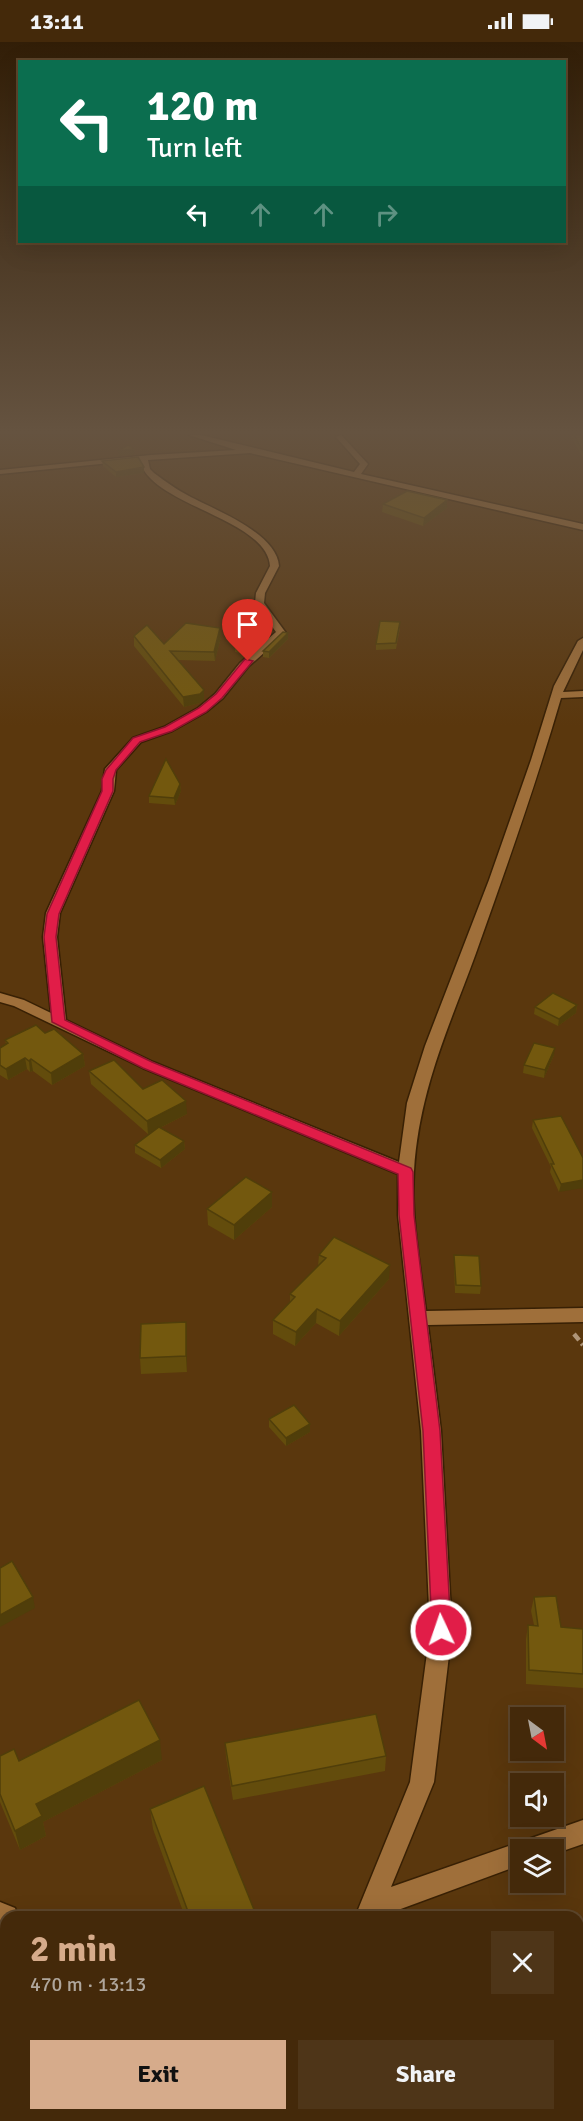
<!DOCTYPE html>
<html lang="en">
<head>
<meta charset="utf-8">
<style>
  body { margin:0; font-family:Signika,sans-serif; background:#4e3518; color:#f1f3f6; height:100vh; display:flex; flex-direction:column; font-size:22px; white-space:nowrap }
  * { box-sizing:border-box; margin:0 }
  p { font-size:20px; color:#afa69c }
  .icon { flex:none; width:33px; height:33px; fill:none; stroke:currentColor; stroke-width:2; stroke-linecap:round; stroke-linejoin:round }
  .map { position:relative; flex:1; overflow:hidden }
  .drawer { position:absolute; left:0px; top:1869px; width:584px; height:210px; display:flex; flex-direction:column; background:#44290a; border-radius:18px 18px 0 0; box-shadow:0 6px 24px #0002,0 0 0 2px #5c452b }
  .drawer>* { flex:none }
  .banner { position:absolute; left:18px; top:18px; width:548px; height:183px; border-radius:0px; box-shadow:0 6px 24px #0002,0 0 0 2px #5c452b; background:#0b6e4f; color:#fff; overflow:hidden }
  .needle { width:39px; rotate:148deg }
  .fabs { position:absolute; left:510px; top:1665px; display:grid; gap:12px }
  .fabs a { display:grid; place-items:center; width:54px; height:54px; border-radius:0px; background:#44290a; box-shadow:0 6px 24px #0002,0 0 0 2px #5c452b; font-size:30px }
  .pin { position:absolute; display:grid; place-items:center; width:51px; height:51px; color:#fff; margin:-62px -26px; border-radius:50% 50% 50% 0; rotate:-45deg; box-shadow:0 0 6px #0007 }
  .pin .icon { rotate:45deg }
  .me { position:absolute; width:66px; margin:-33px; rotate:357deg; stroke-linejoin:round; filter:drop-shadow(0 0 4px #0008) }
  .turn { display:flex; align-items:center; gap:21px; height:126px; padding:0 30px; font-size:27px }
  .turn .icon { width:78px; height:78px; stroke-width:2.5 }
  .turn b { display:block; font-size:42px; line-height:51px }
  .lanes { display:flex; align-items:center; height:57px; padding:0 30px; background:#0003; justify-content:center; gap:30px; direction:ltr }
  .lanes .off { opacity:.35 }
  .round { display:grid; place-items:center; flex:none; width:63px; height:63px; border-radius:0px; background:#4e3518 }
  .overview { display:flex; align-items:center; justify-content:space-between; height:102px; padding:0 30px }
  h1 { font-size:36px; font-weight:800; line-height:45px; color:#d6ab8b }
  .button { display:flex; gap:12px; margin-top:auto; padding:12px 30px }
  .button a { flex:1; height:69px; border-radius:0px; background:#d6ab8b; color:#111; font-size:24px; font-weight:800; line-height:69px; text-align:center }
  .button a+a { background:#4e3518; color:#f1f3f6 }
  .status { display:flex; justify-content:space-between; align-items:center; height:42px; padding:0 30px; background:#44290a; direction:ltr }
  .status svg { height:16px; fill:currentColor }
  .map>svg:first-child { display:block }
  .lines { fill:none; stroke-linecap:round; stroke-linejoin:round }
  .minor-casing { stroke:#382004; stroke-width:3 }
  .path-far1 { stroke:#af9578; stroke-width:4.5; stroke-dasharray:8 4; stroke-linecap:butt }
  .path { stroke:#af9578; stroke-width:6; stroke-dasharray:10 4.5; stroke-linecap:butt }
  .minor { fill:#9f6f3a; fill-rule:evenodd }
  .wall { fill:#634c0c }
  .shaded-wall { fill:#503e0a }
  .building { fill:#73580e; stroke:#503e0a; stroke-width:1.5 }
  .route { fill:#e11d48; stroke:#92132f; stroke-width:1.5 }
</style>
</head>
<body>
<div class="status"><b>13:11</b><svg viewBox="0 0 49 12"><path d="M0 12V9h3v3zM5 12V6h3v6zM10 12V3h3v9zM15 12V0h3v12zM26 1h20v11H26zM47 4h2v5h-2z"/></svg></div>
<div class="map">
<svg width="583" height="2079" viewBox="0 0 583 2079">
  <rect width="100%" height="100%" fill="#5a370d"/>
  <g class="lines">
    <defs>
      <g id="minor">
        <path d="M189,393H201L354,430L360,422L336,395L341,393L368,422L361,432L583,482V488L250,411L148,418L150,427L154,431C165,439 177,448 189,454C215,468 277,491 279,524L265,551L264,561L286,591L248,625L223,656L206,670L172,689L141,700L116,728L114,749L60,871L57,895L66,978L153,1020L399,1120L407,1061L425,1004L489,838L531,718L554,644L578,599L583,596V608L563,650L583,649V655L561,656C536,742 506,827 476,911C449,985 419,1048 414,1129C411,1175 420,1223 426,1269L583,1266V1280L428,1283L441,1389L452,1588L434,1740L391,1845L583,1778V1802L554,1812V1808H520V1823L379,1875H355L410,1740L430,1588L421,1389L398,1173V1132L143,1026L14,964L0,960V951L24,958L51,971L43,895L46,871L102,749L105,727L133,696L164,685L198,666L215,652L240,621L276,590L255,561L256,551L270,524C267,476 148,463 140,418L0,432V428L151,413L236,408Z"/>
        <path d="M0,1860L15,1866L18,1875H6V1887L0,1885Z"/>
        <path d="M343,2073H369L370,2079H342Z"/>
      </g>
    </defs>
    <use href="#minor" class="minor-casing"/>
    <path class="path-far1" d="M574,1292L583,1303"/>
    <path class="path" d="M136,2079L149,2073"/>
    <use href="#minor" class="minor"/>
  </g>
  <g class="wall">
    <path d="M570,393H583V416Z"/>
    <path d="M102,419L144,425V431L116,435L103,424Z"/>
    <path d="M383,462L447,466L423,484L382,470Z"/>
    <path d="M220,586L221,595L215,619L178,618L204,658L200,661L184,665L134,604V594L164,602Z"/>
    <path d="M400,586L396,607L376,608V602Z"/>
    <path d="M267,588V595L247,612L235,610V604Z"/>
    <path d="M288,591V597L269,616L263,615V609Z"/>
    <path d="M180,742L181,749L175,763L149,761V754Z"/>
    <path d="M577,963L576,971L558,984L534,972L535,965Z"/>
    <path d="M45,991L83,1012L85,1024L52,1043L33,1029L30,1030L27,1027L8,1038L0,1033V1006L6,1002L5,998Z"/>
    <path d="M554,1013L544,1036L523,1031L524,1023Z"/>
    <path d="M89,1029L143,1047L187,1072L160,1086L184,1099L185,1107L161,1126L135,1111V1103L153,1089L148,1092L91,1042Z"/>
    <path d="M533,1078L583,1116L559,1150L550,1130L551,1125L532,1086Z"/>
    <path d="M272,1165L234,1198L208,1183L207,1167Z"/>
    <path d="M319,1213L389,1237L339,1294L316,1281L295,1304L273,1292V1278L290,1260V1252L318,1224Z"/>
    <path d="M454,1213L481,1244L480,1252L455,1251L454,1221Z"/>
    <path d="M186,1280L187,1330L141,1332L140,1316Z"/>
    <path d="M269,1377L310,1382V1390L286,1404L269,1385Z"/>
    <path d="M534,1555L561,1585L583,1587V1646L526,1642V1597L528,1583H534L531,1569Z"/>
    <path d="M225,1701L386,1714L385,1729L233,1758L226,1715Z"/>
    <path d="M0,1714L19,1719L162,1718L43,1780L46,1794L20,1808L0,1760Z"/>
    <path d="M150,1767L257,1875H185L153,1787Z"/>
  </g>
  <g class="shaded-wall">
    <path d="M134,407L135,412L119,414L118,409Z"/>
    <path d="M144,425V431L116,435V430Z"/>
    <path d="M447,458V466L423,484L424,476Z"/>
    <path d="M220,586L221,595L215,619L214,610Z"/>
    <path d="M267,588V595L247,612V606Z"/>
    <path d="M288,591V597L269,616V610Z"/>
    <path d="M204,648V658L200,661L184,665L183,655Z"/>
    <path d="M180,742L181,749L175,763L174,756Z"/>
    <path d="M577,963L576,971L558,984L559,977Z"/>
    <path d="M555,1006L554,1013L544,1036L545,1028Z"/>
    <path d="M83,1012L85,1024L52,1043L51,1031Z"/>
    <path d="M25,1016L27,1027L8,1038L6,1027Z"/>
    <path d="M31,1017L33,1029L30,1030L29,1019Z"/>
    <path d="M186,1059L187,1072L148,1092L147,1079Z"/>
    <path d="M184,1099L185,1107L161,1126L160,1118Z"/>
    <path d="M583,1138V1146L559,1150L561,1142Z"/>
    <path d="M272,1150V1165L234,1198V1183Z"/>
    <path d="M390,1223L389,1237L339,1294L340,1279Z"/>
    <path d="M317,1267L316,1281L295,1304L296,1290Z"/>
    <path d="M186,1280L187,1295V1330L186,1314Z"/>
    <path d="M310,1382V1390L286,1404V1396Z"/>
    <path d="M33,1555L35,1566L0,1585V1573Z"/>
    <path d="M160,1698L162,1718L43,1780L46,1794L20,1808L15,1789L36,1762Z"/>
    <path d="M58,2073H70L71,2079H37Z"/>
  </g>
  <g class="building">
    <path d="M574,393H583V410Z"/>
    <path d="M128,403L134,407L118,409Z"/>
    <path d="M138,415L144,425L116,430L102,419Z"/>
    <path d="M407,449L447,458L424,476L383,462Z"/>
    <path d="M380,579L400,580L396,601L376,602Z"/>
    <path d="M186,581L220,586L214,610L170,609L204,648L200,652L183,655L134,594L147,583L164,602Z"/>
    <path d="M249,586L267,588L247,606L235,604Z"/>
    <path d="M283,590L288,591L269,610L263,609Z"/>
    <path d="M166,717L180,742L174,756L149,754Z"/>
    <path d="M553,951L577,963L559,977L535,965Z"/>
    <path d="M36,983L45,991L54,987L83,1012L51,1031L31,1017L29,1019L25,1016L6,1027L0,1023V1006L8,1001L5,998Z"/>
    <path d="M534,1001L555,1006L545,1028L524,1023Z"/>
    <path d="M114,1018L143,1047L162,1038L186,1059L147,1079L89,1029Z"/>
    <path d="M561,1074L583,1116V1138L561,1142L551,1122H554L533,1078Z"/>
    <path d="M159,1085L184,1099L160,1118L135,1103Z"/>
    <path d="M246,1135L272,1150L234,1183L207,1167Z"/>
    <path d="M334,1195L390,1223L340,1279L317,1267L296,1290L273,1278L295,1255L290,1252L326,1216L319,1213Z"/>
    <path d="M454,1213L479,1214L481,1244L456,1243Z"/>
    <path d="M186,1280V1314L140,1316L141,1282Z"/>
    <path d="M294,1363L310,1382L286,1396L269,1377Z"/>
    <path d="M12,1519L33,1555L0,1573V1526Z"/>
    <path d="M556,1554L561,1585L583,1587V1632L529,1628L528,1583L538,1584L534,1555Z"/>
    <path d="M139,1658L160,1698L36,1762L42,1774L15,1789L0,1752V1714L14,1707L19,1719Z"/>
    <path d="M376,1672L386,1714L232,1744L225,1701Z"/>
    <path d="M204,1744L257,1875H190L150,1767Z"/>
    <path d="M6,1968V2073H58L37,2079H0V1970Z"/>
  </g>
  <linearGradient id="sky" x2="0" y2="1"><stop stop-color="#321e07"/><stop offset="0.57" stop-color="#655340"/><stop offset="1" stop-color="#655340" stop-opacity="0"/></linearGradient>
  <rect width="583" height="684" fill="url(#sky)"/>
  <path class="route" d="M245,617L253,619L222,656L206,670L172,689L140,700L116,728L113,737V749L59,872L56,895L65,978L152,1020L411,1126L413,1130L414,1173L440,1389L451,1588L448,1594L441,1596L435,1594L432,1588L423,1389L399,1173L398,1132L143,1026L52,980L44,895L47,872L102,749V737L106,728L133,696L165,685L199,666L216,652Z"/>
</svg>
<div class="fabs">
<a><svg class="needle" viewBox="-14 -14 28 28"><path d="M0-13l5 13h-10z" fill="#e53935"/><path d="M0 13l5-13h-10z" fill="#afa69c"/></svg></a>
<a><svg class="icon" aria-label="sound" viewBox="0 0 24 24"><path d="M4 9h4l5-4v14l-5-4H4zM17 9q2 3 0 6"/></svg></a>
<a><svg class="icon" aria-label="layers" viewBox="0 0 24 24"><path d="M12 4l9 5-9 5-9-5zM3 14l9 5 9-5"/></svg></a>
</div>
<div class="pin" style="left:248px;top:619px;background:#d93025"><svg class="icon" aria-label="arrive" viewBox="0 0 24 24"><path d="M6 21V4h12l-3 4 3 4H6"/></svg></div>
<svg class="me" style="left:441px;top:1588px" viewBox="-20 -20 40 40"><circle r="17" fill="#e11d48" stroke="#fff" stroke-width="3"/><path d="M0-11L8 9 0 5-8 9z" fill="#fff"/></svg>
<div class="banner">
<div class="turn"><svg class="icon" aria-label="left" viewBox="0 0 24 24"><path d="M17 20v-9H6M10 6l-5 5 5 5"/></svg><div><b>120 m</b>Turn left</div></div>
<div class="lanes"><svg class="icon" aria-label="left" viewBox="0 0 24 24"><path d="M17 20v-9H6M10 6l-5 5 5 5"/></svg><svg class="icon off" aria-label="ahead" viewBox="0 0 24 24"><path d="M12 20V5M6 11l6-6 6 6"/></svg><svg class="icon off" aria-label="ahead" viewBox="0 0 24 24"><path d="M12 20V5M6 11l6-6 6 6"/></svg><svg class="icon off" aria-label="right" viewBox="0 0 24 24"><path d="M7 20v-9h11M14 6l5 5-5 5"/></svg></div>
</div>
<section class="drawer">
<div class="overview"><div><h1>2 min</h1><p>470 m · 13:13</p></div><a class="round"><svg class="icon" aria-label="close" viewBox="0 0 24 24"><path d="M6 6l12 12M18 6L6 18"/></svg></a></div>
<div class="button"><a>Exit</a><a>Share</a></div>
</section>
</div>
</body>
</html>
